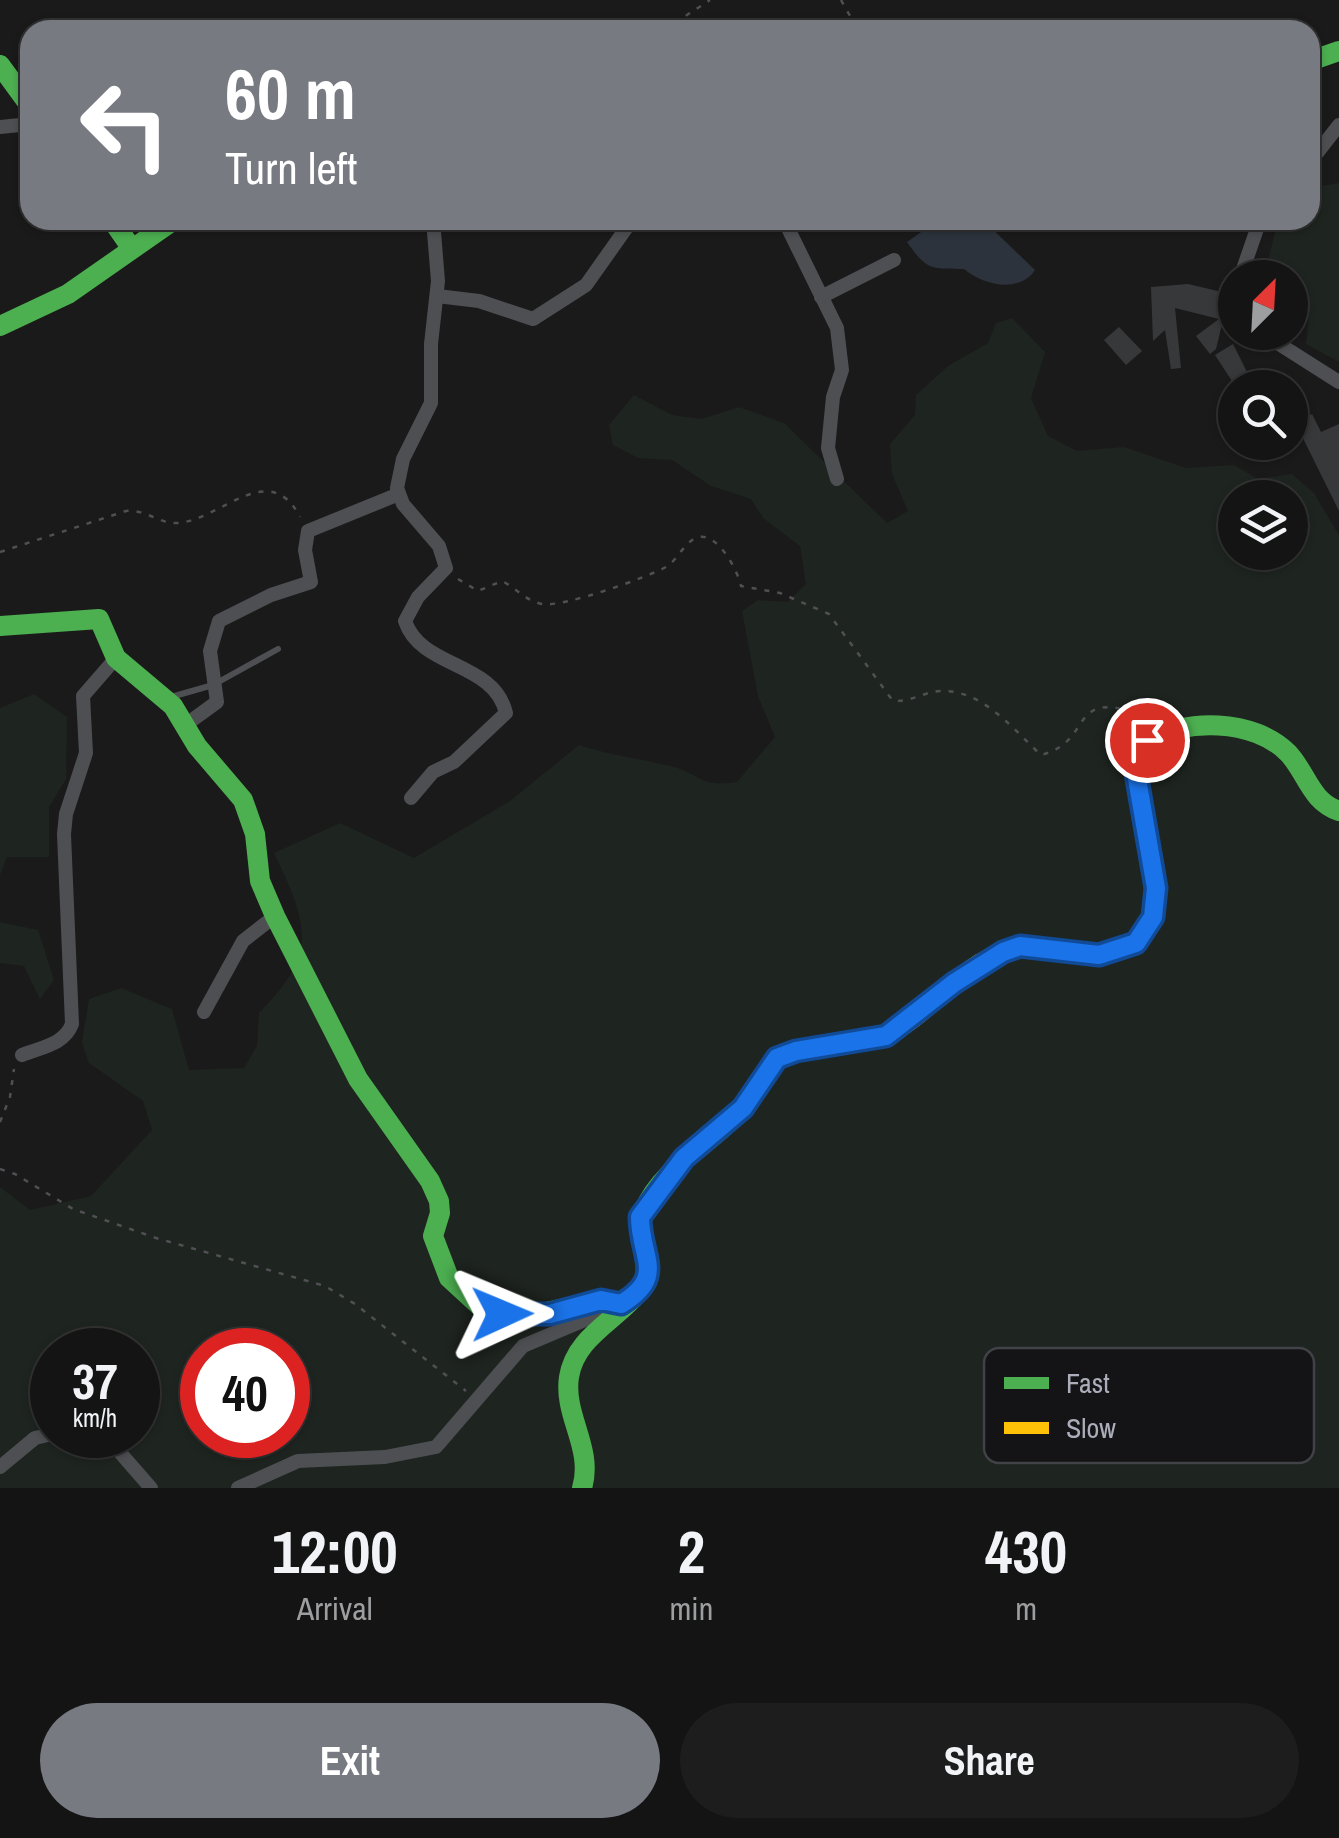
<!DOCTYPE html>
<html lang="en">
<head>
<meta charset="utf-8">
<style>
  body { margin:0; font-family:"Archivo Narrow",sans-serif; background:#1d1d1d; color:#f1f3f6; height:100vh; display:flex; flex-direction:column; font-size:38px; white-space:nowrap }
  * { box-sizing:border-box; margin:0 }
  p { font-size:32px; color:#9d9ea0 }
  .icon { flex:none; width:55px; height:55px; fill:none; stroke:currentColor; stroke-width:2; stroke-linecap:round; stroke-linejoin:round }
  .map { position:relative; height:1488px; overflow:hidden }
  .drawer { display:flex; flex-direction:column; background:#141414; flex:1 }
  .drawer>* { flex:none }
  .banner { position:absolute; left:20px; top:20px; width:1300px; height:210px; border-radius:30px; box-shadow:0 2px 8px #0004,0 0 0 2px #333334; background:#787a82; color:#fff; overflow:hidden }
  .needle { width:65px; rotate:24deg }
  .buttons { position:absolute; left:1218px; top:260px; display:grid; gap:20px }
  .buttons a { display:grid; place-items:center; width:90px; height:90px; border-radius:50%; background:#141414; box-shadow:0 2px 8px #0004,0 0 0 2px #333334; font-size:50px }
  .speed { position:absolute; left:30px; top:1328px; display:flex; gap:20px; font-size:50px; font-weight:700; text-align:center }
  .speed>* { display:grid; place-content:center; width:130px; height:130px; border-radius:50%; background:#141414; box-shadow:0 2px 8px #0004,0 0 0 2px #333334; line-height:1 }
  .speed small { font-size:25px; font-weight:400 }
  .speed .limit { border:15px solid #d22; background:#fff; color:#111 }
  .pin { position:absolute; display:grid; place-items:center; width:85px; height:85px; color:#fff; margin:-42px; border:5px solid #fff; border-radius:50%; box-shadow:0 2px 10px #0007 }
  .me { position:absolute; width:110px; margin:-55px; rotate:89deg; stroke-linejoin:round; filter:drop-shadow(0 0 8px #0008) }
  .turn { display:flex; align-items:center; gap:35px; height:210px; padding:0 40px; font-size:45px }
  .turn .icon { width:130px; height:130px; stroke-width:2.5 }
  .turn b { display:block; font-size:70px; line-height:85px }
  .eta { display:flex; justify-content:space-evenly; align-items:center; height:170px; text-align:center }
  .eta b { font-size:60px; font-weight:800; line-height:70px }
  .button { display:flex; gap:20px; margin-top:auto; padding:20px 40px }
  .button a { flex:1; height:115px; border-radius:60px; background:#787a82; color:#fff; font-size:40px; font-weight:800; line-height:115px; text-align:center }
  .button a+a { background:#1d1d1d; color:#f1f3f6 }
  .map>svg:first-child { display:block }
  .green { fill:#1e241f; fill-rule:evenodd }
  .water { fill:#2d333c }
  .building { fill:#37383a }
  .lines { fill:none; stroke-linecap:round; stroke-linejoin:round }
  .path { stroke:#505054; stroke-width:2.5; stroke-dasharray:5 8; stroke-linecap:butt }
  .lane { stroke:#4e4f53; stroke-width:6 }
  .street { stroke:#4e4f53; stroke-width:14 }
  .fast { stroke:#4caf50; stroke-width:20 }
  .slow { stroke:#ffc107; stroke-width:20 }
  .route-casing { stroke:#114b97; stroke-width:25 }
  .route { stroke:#1a73e8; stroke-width:18 }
  .key { fill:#141416; stroke:#414247; stroke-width:2.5 }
  .key-label { font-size:28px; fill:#abaeba }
</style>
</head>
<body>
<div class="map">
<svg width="1339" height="1488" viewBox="0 0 1339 1488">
  <rect width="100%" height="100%" fill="#1a1a1a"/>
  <g class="green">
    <path d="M1339,183V362L1306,344C1309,321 1313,299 1290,284V278L1280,277L1266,269L1278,220H1310V188Z"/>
    <path d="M1012,318L1045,352L1031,398L1048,436L1077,451L1124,447L1186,468L1234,465L1258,479L1292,474L1314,493L1339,535V1488H0V1187L30,1210L91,1196L152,1130L143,1101L89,1063L82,1042L89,999L121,988L172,1009L189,1070L244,1068L257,1046L259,1013C319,953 308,924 274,853L340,823L414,858L510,801L579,745C610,755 640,759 671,766C702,774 698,788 737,782L775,737L758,696L742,611L758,600L788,602L806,584L800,546L763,518L751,499L711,486L672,460L638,458L613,445L609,425L634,395L672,415L702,419L739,407L784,423L887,523L908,511L892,474L890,444L915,415L916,395L948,366L988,343L996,323ZM1235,498H1290V552H1235ZM52,1350H138V1435H52ZM202,1350H288V1435H202Z"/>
    <path d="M34,694L67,717L66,779L49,807V857H7L0,875V708Z"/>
    <path d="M0,922L38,930L54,980L40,999L24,966L0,963Z"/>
  </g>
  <path class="water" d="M938,220H983L1035,270C1019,294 983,285 964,269C931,268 928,272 907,242Z"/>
  <g class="building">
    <path d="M1188,284L1222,292L1223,320L1216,349L1210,354L1196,336L1219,319L1175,308L1181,368L1171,369L1165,330L1153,341L1151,287Z"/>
    <path d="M1119,327L1142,351L1126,365L1104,340Z"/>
    <path d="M1233,344L1247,372L1232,381L1215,355Z"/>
    <path d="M1312,414L1321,432L1339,424V511L1295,422Z"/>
  </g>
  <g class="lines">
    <g class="path">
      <path d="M841,0L858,30"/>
      <path d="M664,30L710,0"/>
      <path d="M0,552L126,511C146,509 159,524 177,523C220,521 269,457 300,517"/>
      <path d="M458,579L478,591L502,581C516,588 526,601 542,604C561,608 646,578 666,567C678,560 685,540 699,537C718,533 738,571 741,586L780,593L829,614L893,701C911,702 924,692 940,691C982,689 1013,729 1041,755C1097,741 1064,685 1148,717"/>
      <path d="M0,1122L10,1097L14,1069"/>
      <path d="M0,1169L15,1174L73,1209L156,1238L325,1286L355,1304L466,1391"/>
    </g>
    <path class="lane" d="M171,697L213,685L278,649"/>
    <g class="street">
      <path d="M0,127L30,124"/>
      <path d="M1310,162L1339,125"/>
      <path d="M784,220L837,328L842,370L833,397L828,448L837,479"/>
      <path d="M1240,278L1260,220"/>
      <path d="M437,296L479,301L533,319L586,285L632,220"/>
      <path d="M821,297L894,260"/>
      <path d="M1260,332L1339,382"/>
      <path d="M184,726L217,702L210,651L219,621L271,595L311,582L305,550L308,531L399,494"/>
      <path d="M411,798L433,772L454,762L506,713C494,661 421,669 405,621L418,597L446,568L439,546L403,504L397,488L403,459L431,403V344L438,281L433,220"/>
      <path d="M204,1012L243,941L275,916"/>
      <path d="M22,1055C41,1047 64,1045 72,1024L64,834L66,814L86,753L83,696L116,658"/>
      <path d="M66,1435L117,1449L151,1488"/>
      <path d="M0,1467L35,1438L52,1434"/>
      <path d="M238,1488L298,1461L385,1457L436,1447L523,1346L620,1305"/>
    </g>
    <g class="fast">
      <path d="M1310,61L1339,51"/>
      <path d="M0,65L30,106"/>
      <path d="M112,220L130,246"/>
      <path d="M0,326L68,294L174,220"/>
      <path d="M0,626L99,619L116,658L173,706L197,746L243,800L255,834L260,881L275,916L358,1079L430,1181L439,1201L440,1213L433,1236L449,1278L486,1312L533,1315L601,1300L621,1304"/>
      <path d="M1141,801L1137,765L1145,743C1183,717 1255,719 1288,753C1307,773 1310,801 1339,811"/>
      <path d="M582,1488C594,1448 563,1416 569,1377C576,1333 623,1319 644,1284C658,1260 633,1235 644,1210C664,1164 713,1145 743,1107C757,1090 764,1066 786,1055C818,1039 857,1049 889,1034"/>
    </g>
    <path class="slow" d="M889,1034C932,1011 961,964 1009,951C1035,943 1060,951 1086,953C1182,961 1152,860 1141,801"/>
  </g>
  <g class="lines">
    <defs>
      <path id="route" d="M502,1314H550L601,1300L621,1304C667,1276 640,1258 640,1217L684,1158L743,1108L777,1058L796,1051L886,1036L954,983L1003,952L1020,946L1099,955L1136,943L1153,917L1156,888L1136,773L1137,752L1147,740"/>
    </defs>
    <use href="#route" class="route-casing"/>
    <use href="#route" class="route"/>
  </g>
  <rect x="984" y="1348" width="330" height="115" rx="15" class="key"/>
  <rect x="1004" y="1377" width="45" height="12" fill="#4caf50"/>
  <rect x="1004" y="1422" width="45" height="12" fill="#ffc107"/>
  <g class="key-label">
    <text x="1066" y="1393">Fast</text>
    <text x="1066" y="1438">Slow</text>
  </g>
</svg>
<div class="buttons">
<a><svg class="needle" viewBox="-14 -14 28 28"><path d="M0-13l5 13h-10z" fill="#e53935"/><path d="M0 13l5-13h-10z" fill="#9d9ea0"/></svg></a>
<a><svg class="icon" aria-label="search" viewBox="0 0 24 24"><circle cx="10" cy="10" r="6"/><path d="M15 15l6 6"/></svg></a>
<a><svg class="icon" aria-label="layers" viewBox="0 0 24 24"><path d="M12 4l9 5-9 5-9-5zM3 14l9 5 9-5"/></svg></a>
</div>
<div class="speed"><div>37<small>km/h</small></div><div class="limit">40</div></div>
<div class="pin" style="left:1147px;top:740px;background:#d93025"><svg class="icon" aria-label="arrive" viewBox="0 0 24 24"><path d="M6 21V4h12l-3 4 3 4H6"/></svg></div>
<svg class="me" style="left:502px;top:1314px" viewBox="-20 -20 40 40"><path d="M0-17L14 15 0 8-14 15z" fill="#1a73e8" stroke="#fff" stroke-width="4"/></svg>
<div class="banner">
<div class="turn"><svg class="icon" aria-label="left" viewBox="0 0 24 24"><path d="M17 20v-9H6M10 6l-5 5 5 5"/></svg><div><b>60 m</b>Turn left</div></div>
</div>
</div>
<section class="drawer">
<div class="eta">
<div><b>12:00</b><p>Arrival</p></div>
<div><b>2</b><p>min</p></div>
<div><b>430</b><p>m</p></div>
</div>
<div class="button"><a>Exit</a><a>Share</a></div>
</section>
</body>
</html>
